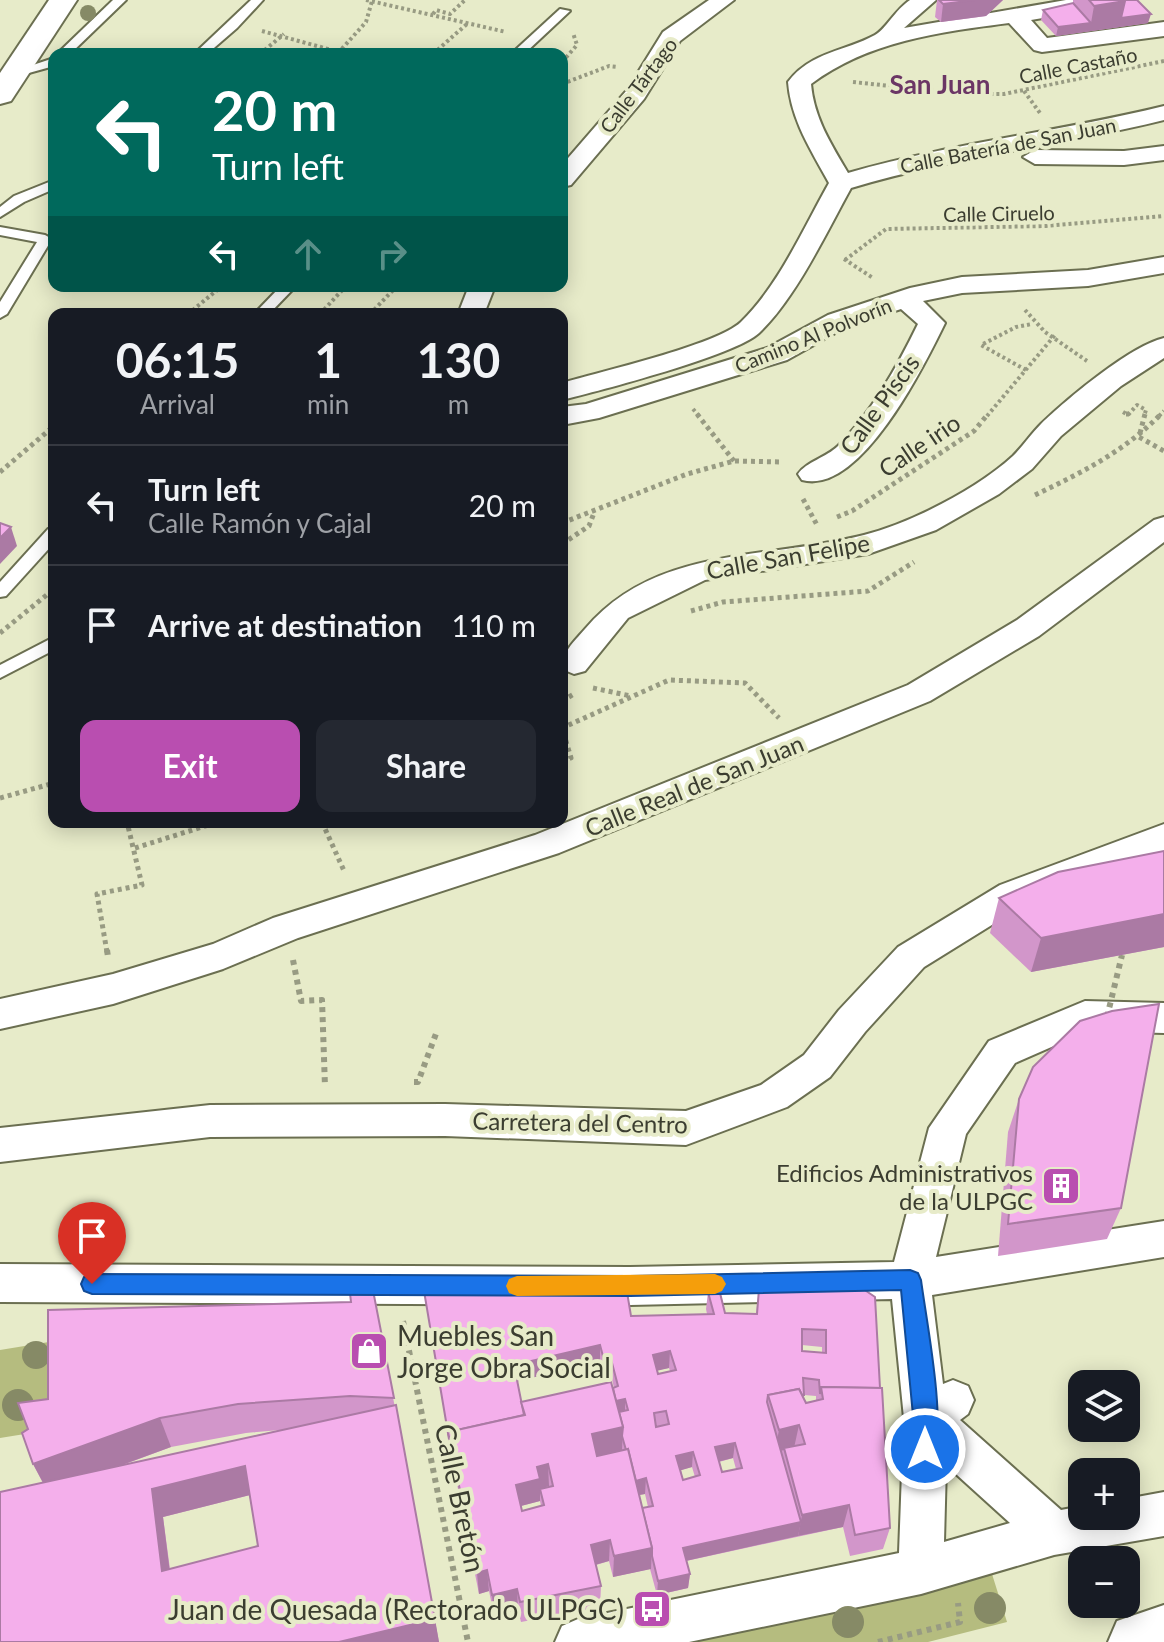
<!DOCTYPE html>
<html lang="en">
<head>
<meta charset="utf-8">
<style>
  body { margin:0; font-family:Lato,sans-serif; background:#242831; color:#f1f3f6; height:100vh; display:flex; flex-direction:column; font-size:30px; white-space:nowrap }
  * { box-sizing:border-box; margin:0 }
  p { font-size:26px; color:#9ea1a6 }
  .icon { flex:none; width:44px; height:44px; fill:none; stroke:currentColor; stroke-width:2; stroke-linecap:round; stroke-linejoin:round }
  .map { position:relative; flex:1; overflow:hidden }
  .details { position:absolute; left:48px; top:308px; width:520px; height:520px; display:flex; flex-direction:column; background:#171b24; border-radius:16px; box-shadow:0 4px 20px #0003 }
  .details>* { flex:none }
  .hud { position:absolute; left:48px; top:48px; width:520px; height:244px; border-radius:16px; box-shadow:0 4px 20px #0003; background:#00695c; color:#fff; overflow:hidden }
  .buttons { position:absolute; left:1068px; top:1370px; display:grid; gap:16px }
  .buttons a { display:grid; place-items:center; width:72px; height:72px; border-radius:16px; background:#171b24; box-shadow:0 4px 20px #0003; font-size:40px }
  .pin { position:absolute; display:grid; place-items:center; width:68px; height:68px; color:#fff; margin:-82px -34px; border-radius:50% 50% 50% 0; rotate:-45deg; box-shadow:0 0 8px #0007 }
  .pin .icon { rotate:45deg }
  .me { position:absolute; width:88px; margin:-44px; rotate:0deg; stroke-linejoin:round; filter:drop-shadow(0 0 6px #0008) }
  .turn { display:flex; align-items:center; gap:28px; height:168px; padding:0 32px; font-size:36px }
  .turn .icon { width:104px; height:104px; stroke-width:2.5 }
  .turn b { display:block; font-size:56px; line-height:68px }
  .lanes { display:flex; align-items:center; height:76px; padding:0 32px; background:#0003; justify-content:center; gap:40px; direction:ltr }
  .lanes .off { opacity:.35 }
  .eta { display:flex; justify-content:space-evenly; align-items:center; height:136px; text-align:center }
  .eta b { font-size:48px; font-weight:700; line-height:56px }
  .cta { display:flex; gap:16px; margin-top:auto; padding:16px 32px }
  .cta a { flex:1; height:92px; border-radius:16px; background:#b94eb0; color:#fff; font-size:32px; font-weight:700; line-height:92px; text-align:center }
  .cta a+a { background:#242831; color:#f1f3f6 }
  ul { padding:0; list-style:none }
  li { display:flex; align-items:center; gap:24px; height:120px; padding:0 32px; border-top:2px solid #363941 }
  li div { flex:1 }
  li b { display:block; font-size:30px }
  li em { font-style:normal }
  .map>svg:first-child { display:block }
  .green { fill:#b5bc7f }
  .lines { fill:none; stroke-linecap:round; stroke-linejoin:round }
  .service-casing { stroke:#6b6f51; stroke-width:4 }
  .minor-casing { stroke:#6b6f51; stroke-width:4 }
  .tertiary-casing { stroke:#6b6f51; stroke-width:4 }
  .secondary-casing { stroke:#6b6f51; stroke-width:4 }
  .path-far2 { stroke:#989b83; stroke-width:4; stroke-dasharray:3 3; stroke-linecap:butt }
  .path-far1 { stroke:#989b83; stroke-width:5; stroke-dasharray:4 4; stroke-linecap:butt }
  .path { stroke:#989b83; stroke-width:6; stroke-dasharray:5 5; stroke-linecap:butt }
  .service { fill:#fff; fill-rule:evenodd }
  .minor { fill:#fff; fill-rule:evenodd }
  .tertiary { fill:#fff; fill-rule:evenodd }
  .secondary { fill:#fff; fill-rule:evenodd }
  .path-bridge { stroke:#989b83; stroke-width:6; stroke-dasharray:5 5; stroke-linecap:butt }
  .tree { fill:#868a66 }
  .wall { fill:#d296ca; fill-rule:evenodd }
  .shaded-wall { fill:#ab7aa4 }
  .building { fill:#f4afeb; stroke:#ab7aa4; stroke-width:2; fill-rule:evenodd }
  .route { fill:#1a73e8; stroke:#114b97; stroke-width:2 }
  .slow { fill:#f59e0b }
  .labels { text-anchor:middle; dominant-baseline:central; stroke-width:8; stroke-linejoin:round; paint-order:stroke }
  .far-street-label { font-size:20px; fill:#3b3d30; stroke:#e7ebc9 }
  .street-label { font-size:24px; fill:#3b3d30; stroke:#e7ebc9 }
  .poi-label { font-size:24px; fill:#3b3d30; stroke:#e7ebc9; text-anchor:end }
  .far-district-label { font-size:26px; font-weight:bold; fill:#6b3665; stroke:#e7ebc9 }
  .near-poi-label { font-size:28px; fill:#3b3d30; stroke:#e7ebc9; text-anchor:start }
  .near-street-label { font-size:28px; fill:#3b3d30; stroke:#e7ebc9 }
</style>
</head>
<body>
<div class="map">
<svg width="1164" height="1642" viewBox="0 0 1164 1642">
  <rect width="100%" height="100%" fill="#e7ebc9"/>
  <g class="green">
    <path d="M61,1340L62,1428L0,1438V1350Z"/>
    <path d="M992,1574L1007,1622L928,1642H668Z"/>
  </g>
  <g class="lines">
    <defs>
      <g id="service">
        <path d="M113,0H126L70,54H57Z"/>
        <path d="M251,0H263L237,28L207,54H194Z"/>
        <path d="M560,9L570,11L524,54H511Z"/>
        <path d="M54,58V66L18,76L12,72Z"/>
        <path d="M54,180V189L24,202L0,217V207L14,196Z"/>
        <path d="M0,227L45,235L52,239L7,314L0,318V302L37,242L0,235Z"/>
        <path d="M281,286H296L269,314H254Z"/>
        <path d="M54,528V543L6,596L0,597V582L48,529Z"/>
        <path d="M54,637V650L0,678V665Z"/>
      </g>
      <g id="minor">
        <path d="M709,0H734L680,41L644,99L571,185L562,187V165L627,90L663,32Z"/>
        <path d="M910,0H936L904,28L1066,0H1091L1078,12L1031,20L1047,38L1164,22V36L1042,52L1034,50L1009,23C940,32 868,41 811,84C814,118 831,144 848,173C951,143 1058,132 1164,106V120C1060,146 953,157 851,188C826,233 796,298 759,333C736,355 599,391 562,400V383C599,372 717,345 741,322C779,285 803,229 829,183C811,150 791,120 788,82C810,52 846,51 875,35C886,29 895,10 910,0Z"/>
        <path d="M1164,146V160L1124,165L1035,164L1023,157L1035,150L1124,151Z"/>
        <path d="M1164,257V273L1088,286L962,293L923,301L945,323C924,366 860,496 802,480L798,474C806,462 827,457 838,446C872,412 897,367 918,324L901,309L846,327L787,360L599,418L562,425V407L586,404L767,348L828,315L910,288L962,277L1088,270Z"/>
        <path d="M469,286H495L484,314H458Z"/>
        <path d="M1164,338V358L1121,386L1061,436L1032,469L999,494L936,530L868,554L705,580L628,618L585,671L574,674L562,669C562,652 573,643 585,629C656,545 767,560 864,535C911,523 977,489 1013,456C1023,446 1031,434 1041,424C1067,399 1130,346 1164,338Z"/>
        <path d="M1164,517V542L1039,636L930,701L559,853L298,938L223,969L113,1004L0,1029V999L113,974L213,944L273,918L535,835L908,685L1017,620L1154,520Z"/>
        <path d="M1164,824V851L1024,905L924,967L865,1032L830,1077L787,1107L686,1145L445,1136L210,1137L0,1162V1128L210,1105L445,1104L686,1111L761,1085L804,1055L839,1010L898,947L1000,885Z"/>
        <path d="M1085,1001L1164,1003V1033L1088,1031L1015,1063L966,1134L936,1257L1164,1221V1257L932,1295L943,1384L953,1380L968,1386L974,1400L968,1414L960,1420L1061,1510L1082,1506V1516H1126V1499L1164,1492V1536L1054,1555L921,1594L689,1642H555L562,1626L578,1619L899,1553L904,1418L892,1299L630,1305L0,1302V1264L630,1267L894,1262L929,1128L989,1041ZM946,1465L1010,1523L944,1542Z"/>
      </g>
      <path id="tertiary" d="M49,0H77L11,101L0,104V73Z"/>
      <path id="secondary" d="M1164,1605V1642H1108L1117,1621Z"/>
    </defs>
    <use href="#service" class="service-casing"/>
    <use href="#minor" class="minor-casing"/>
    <use href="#tertiary" class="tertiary-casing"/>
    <use href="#secondary" class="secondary-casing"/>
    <g class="path-far2">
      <path d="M366,0L506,32"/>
      <path d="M433,14L436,10L450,14L465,0"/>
      <path d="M262,31L339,52L366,22L372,1"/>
      <path d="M102,50L125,54"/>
      <path d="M260,54L284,34"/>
      <path d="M433,54L468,23"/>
      <path d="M562,62L577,45L573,33"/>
      <path d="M853,82L966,94H1004L1164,61"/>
      <path d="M562,84L609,66L618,67"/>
      <path d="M1024,91L1040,113"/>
      <path d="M844,259L873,278"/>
      <path d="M845,260L886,229L1046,226L1164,216"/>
      <path d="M1025,310L1045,332L1087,361"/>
      <path d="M188,314L222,286"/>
      <path d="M320,314L346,286"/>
      <path d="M370,314L397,286"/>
      <path d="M1026,370L981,345L1016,327L1032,324"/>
      <path d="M693,409L699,416"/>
      <path d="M1123,412L1128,415L1137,405L1146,410L1144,416"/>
      <path d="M987,416L1055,335"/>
      <path d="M1159,416L1164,411"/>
    </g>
    <g class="path-far1">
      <path d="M697,414L734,461"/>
      <path d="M1126,414H1129"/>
      <path d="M1145,414L1139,437L1164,451"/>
      <path d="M0,472L54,426"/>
      <path d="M1035,495C1081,473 1125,451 1161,414"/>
      <path d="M803,499L817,525"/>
      <path d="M837,517L852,511L974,431L988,414"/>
      <path d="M562,523L687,474L734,461L782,462"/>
      <path d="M562,544L589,526L594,513"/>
      <path d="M691,611L723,602L868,591L914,562"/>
      <path d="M0,633L54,589"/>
      <path d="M593,688L631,696"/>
      <path d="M562,701L574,694"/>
      <path d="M562,761L571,758L562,728L669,680L745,683L779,718"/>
      <path d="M0,798L54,783"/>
      <path d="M322,822L345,873"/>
      <path d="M135,848L218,822"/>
      <path d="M107,952L97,894L142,885L127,822"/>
    </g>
    <g class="path">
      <path d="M107,950L108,957"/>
      <path d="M293,960L301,1001L322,1000L325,1087"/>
      <path d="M414,1082H418L437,1031"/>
      <path d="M403,1321L468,1642"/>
      <path d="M878,1642L960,1622L958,1603"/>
    </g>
    <use href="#service" class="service"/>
    <use href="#minor" class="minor"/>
    <use href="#tertiary" class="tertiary"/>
    <use href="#secondary" class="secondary"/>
    <path class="path-bridge" d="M1107,1017L1122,955"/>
  </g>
  <g class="tree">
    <circle cx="88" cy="13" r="8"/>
    <circle cx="36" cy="1355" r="14"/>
    <circle cx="18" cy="1405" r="16"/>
    <circle cx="990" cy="1608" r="16"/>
    <circle cx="848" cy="1622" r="16"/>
  </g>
  <g class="wall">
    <path d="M937,0H1003L986,16L941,22L935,17Z"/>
    <path d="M1073,0H1137L1148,23L1056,36L1041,20L1043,10L1073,3Z"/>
    <path d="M1164,851V947L1031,972L990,933L999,898Z"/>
    <path d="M1019,1099L1121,1208L1107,1239L998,1256L1008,1132Z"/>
    <path d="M370,1275L439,1642H0L43,1483L33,1464L28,1429L48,1399L351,1302ZM280,1430L120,1466L171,1447L246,1433ZM250,1495L258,1546L170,1569L163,1517Z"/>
    <path d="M850,1280L880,1388L890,1528L883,1549L850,1556L843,1527L686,1561L690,1574L688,1588L657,1595L650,1569L613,1577L609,1561L596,1565L601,1586L600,1607L521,1622L518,1610L494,1615L489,1591L479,1594L451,1454L424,1291L631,1316L707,1314L706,1309L708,1292L725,1313L756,1314L759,1289ZM802,1345L822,1347V1353L802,1351ZM600,1361L604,1376L611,1375L614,1388L522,1405L517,1381ZM669,1368L670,1371L658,1374L657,1370ZM804,1395L816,1396V1401L806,1403L804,1398ZM733,1458L736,1469L722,1472L719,1462ZM692,1467L695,1477L683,1480L681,1470ZM645,1494L648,1507L642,1508L639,1495ZM540,1501L541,1506L522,1511L521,1506Z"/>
  </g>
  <g class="shaded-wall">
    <path d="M975,0H1003L986,16L941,22L943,4Z"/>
    <path d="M1125,1L1151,14L1148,23L1056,36L1058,27L1091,23L1094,6Z"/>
    <path d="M11,527L17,546L0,564V538Z"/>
    <path d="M1164,914V947L1031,972L1041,938Z"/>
    <path d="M600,1345V1361L515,1382L514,1365Z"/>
    <path d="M670,1351L669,1368L652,1372L653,1355Z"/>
    <path d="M625,1399V1415L617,1417L614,1402Z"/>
    <path d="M160,1418L171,1447L48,1492L33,1464Z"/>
    <path d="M799,1425L794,1448L775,1452L779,1430Z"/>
    <path d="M623,1427L622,1450L592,1457V1434Z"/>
    <path d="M735,1443L733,1458L713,1463L715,1447Z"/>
    <path d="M693,1452L692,1467L675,1472L676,1456Z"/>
    <path d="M548,1464L549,1486L540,1489V1501L517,1507L516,1485L537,1467Z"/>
    <path d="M245,1466L254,1494L163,1517L173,1597L162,1571L152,1489Z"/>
    <path d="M646,1478L645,1494L633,1496L634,1481Z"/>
    <path d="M849,1505L843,1527L798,1536L802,1515Z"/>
    <path d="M801,1522L798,1536L681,1562L683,1548Z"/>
    <path d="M610,1540L609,1561L591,1566V1545Z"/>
    <path d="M652,1548L651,1569L613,1577L614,1556Z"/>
    <path d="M487,1570L489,1591L479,1594L477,1573Z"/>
    <path d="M690,1574L688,1588L657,1595L658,1581Z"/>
    <path d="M517,1589L518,1610L494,1615L492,1595Z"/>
    <path d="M435,1619L439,1642H339Z"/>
  </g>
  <g class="building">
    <path d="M939,0H975L943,4Z"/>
    <path d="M1089,0H1124L1125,1L1094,6Z"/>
    <path d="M1124,0H1137L1151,14L1121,18L1125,1Z"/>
    <path d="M1073,3L1091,23L1058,27L1043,10Z"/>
    <path d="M0,523L11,527L0,538Z"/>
    <path d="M1164,851V914L1041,938L999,898L1058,872Z"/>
    <path d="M1159,1004L1121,1208L1008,1224L1019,1099L1033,1067L1080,1021L1112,1011Z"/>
    <path d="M370,1275L394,1398L350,1396L238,1404L160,1418L33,1464L22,1433L28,1429L18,1403L48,1399V1310L351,1302L348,1276Z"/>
    <path d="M850,1280L875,1297L880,1388L821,1387L820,1394L819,1380L803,1378L804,1395H802L799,1389L768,1395L767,1402L801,1522L683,1548L690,1574L658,1581L652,1556V1548L642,1508L653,1506L646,1478L636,1481L628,1449L626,1450L622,1436L623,1427L619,1412L628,1410L625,1399L616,1401L613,1388L618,1386L611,1359L604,1360L600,1345L514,1365L524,1415L448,1432L449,1439L424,1291L627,1292L631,1316L714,1314L708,1292L720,1293L725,1313L757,1314L759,1289ZM802,1329L826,1330V1353L802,1351ZM670,1351L676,1370L658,1374L653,1355ZM666,1411L669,1424L656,1427L654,1413ZM735,1443L742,1468L722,1472L715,1447ZM693,1452L700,1475L683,1480L676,1456Z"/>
    <path d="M611,1382L623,1427L592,1434L597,1456L628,1449L652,1548L614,1556L610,1540L591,1545L601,1586L520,1602L517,1589L492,1595L487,1570L477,1573L448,1432L525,1415L521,1402ZM548,1464L553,1486L540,1489L544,1505L522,1511L516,1485L540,1479L537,1467Z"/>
    <path d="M821,1387L882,1388L890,1528L855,1535L849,1505L802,1515L784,1448L805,1444L799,1425L779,1430L768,1395L799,1389L806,1403L823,1399Z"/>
    <path d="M396,1405L435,1619L339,1642H0V1492ZM245,1466L258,1546L162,1571L152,1489Z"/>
  </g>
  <path class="route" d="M910,1270L918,1273L921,1280C926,1319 947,1424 933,1457L925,1460L917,1457L901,1290L630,1296L92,1294L84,1291L81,1284L84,1277L92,1274L630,1276Z"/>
  <path class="slow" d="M715,1274L722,1277L726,1284L722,1291L715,1294L517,1296L509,1293L506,1286L509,1279L517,1276Z"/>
  <defs>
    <symbol id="building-square" viewBox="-11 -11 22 22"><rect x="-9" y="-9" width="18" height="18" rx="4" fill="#b94eb0" stroke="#e7ebc9"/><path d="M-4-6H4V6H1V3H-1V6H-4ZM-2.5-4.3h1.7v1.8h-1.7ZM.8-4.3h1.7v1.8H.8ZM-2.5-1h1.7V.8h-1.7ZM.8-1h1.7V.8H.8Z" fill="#fff"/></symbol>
    <symbol id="shop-square" viewBox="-11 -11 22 22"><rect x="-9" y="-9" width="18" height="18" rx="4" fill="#b94eb0" stroke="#e7ebc9"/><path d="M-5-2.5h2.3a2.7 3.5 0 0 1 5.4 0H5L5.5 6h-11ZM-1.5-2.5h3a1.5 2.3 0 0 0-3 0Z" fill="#fff"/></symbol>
    <symbol id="bus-square" viewBox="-11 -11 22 22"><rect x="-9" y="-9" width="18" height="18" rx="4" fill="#b94eb0" stroke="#e7ebc9"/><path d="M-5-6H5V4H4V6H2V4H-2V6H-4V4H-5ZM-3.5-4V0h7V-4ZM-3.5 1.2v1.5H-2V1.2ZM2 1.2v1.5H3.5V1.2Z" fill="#fff"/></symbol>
  </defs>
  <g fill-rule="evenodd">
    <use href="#building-square" x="1039" y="1164" width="44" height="44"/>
    <use href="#shop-square" x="347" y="1329" width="44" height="44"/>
    <use href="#bus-square" x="630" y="1587" width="44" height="44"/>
  </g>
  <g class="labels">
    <g class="far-street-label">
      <text transform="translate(1078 65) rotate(-11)">Calle Castaño</text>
      <text transform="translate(638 85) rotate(-53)">Calle Tártago</text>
      <text transform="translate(1008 145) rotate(-11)">Calle Batería de San Juan</text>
      <text transform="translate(999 213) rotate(-1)">Calle Ciruelo</text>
      <text transform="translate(813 335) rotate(-22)">Camino Al Polvorín</text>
    </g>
    <g class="street-label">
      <text transform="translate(879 404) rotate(-54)">Calle Piscis</text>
      <text transform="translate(919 445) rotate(-34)">Calle irio</text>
      <text transform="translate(788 556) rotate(-10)">Calle San Felipe</text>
      <text transform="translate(694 785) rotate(-22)">Calle Real de San Juan</text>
      <text transform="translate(580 1122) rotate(1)">Carretera del Centro</text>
    </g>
    <g class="poi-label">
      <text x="1033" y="1172">Edificios Administrativos<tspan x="1033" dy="28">de la ULPGC</tspan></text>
    </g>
    <g class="far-district-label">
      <text x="940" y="84">San Juan</text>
    </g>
    <g class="near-poi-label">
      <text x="397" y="1335">Muebles San<tspan x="397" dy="32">Jorge Obra Social</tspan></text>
      <text x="624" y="1609" text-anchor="end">Juan de Quesada (Rectorado ULPGC)</text>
    </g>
    <g class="near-street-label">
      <text transform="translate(461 1498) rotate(78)">Calle Bretón</text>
    </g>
  </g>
</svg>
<div class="buttons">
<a><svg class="icon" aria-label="layers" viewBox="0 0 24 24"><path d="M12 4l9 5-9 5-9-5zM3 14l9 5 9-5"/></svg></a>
<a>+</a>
<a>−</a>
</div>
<div class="pin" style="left:92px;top:1284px;background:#d93025"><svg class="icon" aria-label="arrive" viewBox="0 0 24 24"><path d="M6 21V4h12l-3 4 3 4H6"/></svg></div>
<svg class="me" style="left:925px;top:1449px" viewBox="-20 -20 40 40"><circle r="17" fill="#1a73e8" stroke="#fff" stroke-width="3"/><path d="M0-11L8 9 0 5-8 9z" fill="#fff"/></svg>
<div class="hud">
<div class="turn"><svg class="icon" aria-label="left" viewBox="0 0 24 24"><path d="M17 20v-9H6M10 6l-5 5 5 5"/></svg><div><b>20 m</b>Turn left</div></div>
<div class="lanes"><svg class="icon" aria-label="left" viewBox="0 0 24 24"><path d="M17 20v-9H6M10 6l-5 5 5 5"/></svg><svg class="icon off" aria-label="ahead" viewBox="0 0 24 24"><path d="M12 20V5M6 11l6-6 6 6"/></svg><svg class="icon off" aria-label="right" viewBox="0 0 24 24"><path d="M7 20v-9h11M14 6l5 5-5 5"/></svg></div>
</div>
<section class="details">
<div class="eta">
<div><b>06:15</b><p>Arrival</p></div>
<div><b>1</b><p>min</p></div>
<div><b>130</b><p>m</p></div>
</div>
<ul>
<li><svg class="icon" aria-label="left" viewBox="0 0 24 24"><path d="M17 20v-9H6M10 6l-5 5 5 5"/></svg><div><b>Turn left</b><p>Calle Ramón y Cajal</p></div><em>20 m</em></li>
<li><svg class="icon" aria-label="arrive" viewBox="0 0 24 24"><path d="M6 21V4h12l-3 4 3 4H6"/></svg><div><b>Arrive at destination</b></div><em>110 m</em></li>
</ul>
<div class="cta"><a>Exit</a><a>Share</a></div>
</section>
</div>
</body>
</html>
